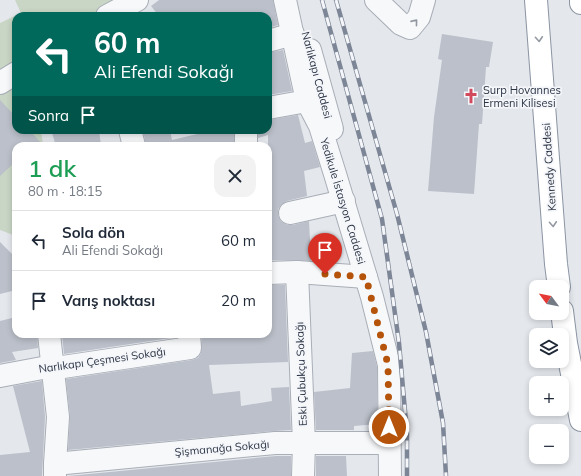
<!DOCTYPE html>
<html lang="tr">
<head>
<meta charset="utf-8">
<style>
  body { margin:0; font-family:Mulish,sans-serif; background:#f2f2f3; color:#1f2937; height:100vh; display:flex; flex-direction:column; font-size:15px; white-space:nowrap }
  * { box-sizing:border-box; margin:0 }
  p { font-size:13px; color:#747a83 }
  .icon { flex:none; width:22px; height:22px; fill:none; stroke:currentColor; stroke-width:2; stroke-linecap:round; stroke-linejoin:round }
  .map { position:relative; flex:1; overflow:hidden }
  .panel { position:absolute; left:12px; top:142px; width:260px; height:196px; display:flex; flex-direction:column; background:#fff; border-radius:12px; box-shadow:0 2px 6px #0003 }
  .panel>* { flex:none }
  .top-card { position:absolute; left:12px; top:12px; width:260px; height:122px; border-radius:12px; box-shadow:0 2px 6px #0003; background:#00695c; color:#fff; overflow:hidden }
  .needle { width:26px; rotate:302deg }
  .buttons { position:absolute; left:529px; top:280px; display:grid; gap:8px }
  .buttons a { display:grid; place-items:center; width:40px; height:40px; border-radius:8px; background:#fff; box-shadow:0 2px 6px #0003; font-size:20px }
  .pin { position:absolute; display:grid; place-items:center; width:34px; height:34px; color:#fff; margin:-41px -17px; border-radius:50% 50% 50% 0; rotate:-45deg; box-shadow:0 0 4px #0007 }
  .pin .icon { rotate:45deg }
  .me { position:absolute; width:44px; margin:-22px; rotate:0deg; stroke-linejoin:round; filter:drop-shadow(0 0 3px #0008) }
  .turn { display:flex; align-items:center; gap:14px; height:84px; padding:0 16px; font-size:18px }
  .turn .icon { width:52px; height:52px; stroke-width:2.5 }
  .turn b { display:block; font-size:28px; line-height:34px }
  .then { display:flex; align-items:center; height:38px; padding:0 16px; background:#0003; gap:8px; font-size:15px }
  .round { display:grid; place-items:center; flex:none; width:42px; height:42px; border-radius:12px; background:#f2f2f3 }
  .summary { display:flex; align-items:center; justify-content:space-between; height:68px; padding:0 16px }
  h1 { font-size:24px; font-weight:600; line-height:30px; color:#1e9e55 }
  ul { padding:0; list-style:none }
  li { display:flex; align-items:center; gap:12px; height:60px; padding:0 16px; border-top:1px solid #e0e1e3 }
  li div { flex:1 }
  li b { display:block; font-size:15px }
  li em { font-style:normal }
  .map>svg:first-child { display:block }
  .green { fill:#c9d6c5 }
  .building { fill:#bbc0ca }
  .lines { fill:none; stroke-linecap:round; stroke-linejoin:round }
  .minor-casing { stroke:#a9aeb7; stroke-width:24 }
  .highway-casing { stroke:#8b94a3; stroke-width:24 }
  .minor { stroke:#f7f8fa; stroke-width:22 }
  .highway { stroke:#fff; stroke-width:22 }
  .rail-casing { stroke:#7d8696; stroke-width:4.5 }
  .rail { stroke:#f4f6f9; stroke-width:3; stroke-dasharray:9; stroke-linecap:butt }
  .oneway { stroke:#9196a0 }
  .oneway2 { stroke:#959aa2 }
  .route { stroke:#b45309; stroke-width:7; stroke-dasharray:0 12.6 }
  .labels { text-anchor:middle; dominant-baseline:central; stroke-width:3.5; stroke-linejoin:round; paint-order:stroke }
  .street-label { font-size:11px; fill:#2b3445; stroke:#f4f6f9 }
  .poi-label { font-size:11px; fill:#2b3445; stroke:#f4f6f9; text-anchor:start }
</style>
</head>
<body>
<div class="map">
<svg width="581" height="476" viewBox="0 0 581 476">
  <rect width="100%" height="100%" fill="#e4e7ec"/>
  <g class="green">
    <path d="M15,0H123L97,16H16V65L0,74V23L21,13Z"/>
    <path d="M16,80V130H41L43,146H16V236L0,230V88Z"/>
  </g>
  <g class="building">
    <path d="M159,0H273L278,25L268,28V16H159L151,6Z"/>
    <path d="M442,34L493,42L489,67H486L482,124H479L474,194L428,191L434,117L442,60L438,59Z"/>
    <path d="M283,50L292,91L268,95V53Z"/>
    <path d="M0,100L16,117V130H29L44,146H16V161L0,176Z"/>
    <path d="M298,115L305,143L312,141L320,167L304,171L307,196L287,201L282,204L278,209V215L281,221L287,225H293L309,221L311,261L268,260V135L258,138V130H268V120Z"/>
    <path d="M62,130H99L101,146H56L52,133Z"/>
    <path d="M143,130H170L172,140L214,130H234V146H146Z"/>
    <path d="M0,242L16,258V290L0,294Z"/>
    <path d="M268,285H285L288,362L209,365L213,394L240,391L241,406L272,401L271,388L289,387L291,430L274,431L68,450L70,416L66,379L192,360L198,358L201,353L202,334H268Z"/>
    <path d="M16,317V334H37L38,348L12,352L16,360L0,363V321Z"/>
    <path d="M62,334H177V337L64,354Z"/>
    <path d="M373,351L377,367V424L354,426V430H316L314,392L350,388L352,353Z"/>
    <path d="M42,381L45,417L42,476H0V455L30,452L13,386Z"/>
    <path d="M276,456H291V476H68Z"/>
    <path d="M316,456H346L347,476H316Z"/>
  </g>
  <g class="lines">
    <defs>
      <g id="minor">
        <path d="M285,0L307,101L320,126L335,174L372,297L389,365L390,476"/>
        <path d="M376,0L401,24L410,28L419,17L424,0"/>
        <path d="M107,16L137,0"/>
        <path d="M268,41L293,34"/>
        <path d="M310,50L332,129"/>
        <path d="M0,83L16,73"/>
        <path d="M268,108L307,101"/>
        <path d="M130,130L134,146"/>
        <path d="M246,146V130"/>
        <path d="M290,213L344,201"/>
        <path d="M297,272L304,443L303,476"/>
        <path d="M268,273L297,272L366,277"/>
        <path d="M49,334L58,417L55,464V476"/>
        <path d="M0,376L53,366L63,367L190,348L189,334"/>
        <path d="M55,464L275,443H389"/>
      </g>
      <g id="highway">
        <path d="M536,0L556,264L559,287"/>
        <path d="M581,0V3"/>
        <path d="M562,311L566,343L581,420"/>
      </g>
    </defs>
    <use href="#minor" class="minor-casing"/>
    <use href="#highway" class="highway-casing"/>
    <use href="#minor" class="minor"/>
    <use href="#highway" class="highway"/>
    <defs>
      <g id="rail">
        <path d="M322,0L382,219L399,343L407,434V476"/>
        <path d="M336,0L397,214L426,332L443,423L446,476"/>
      </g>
    </defs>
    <use href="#rail" class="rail-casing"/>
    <use href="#rail" class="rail"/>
  </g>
  <defs><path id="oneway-chevron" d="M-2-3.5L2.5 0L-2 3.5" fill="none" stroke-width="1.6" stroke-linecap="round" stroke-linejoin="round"/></defs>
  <use class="oneway" href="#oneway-chevron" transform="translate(415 22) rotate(-51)"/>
  <g class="oneway2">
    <use href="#oneway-chevron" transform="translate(539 39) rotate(86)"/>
    <use href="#oneway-chevron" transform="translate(553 224) rotate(86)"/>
  </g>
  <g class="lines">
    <path class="route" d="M325,274L366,277L388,365L389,427"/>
  </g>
  <defs>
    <symbol id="church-bare" viewBox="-9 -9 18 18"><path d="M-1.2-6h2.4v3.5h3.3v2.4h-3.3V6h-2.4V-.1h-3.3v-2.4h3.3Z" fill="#d1495b" stroke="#f4f6f9" stroke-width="2.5" paint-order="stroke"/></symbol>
  </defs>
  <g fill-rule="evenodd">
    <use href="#church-bare" x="460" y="85" width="22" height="22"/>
  </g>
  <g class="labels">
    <g class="street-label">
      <text transform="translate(317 75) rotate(75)">Narlıkapı Caddesi</text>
      <text transform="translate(549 167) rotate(-94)">Kennedy Caddesi</text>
      <text transform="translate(343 201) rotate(73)">Yedikule İstasyon Caddesi</text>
      <text transform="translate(102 360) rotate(-8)">Narlıkapı Çeşmesi Sokağı</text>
      <text transform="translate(301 374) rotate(-92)">Eski Çubukçu Sokağı</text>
      <text transform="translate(222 448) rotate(-5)">Şişmanağa Sokağı</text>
    </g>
    <g class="poi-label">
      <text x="483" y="90">Surp Hovannes<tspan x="483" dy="13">Ermeni Kilisesi</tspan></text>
    </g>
  </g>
</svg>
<div class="buttons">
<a><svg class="needle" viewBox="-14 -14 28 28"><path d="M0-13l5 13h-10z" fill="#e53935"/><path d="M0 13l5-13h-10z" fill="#747a83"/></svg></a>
<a><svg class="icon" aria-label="layers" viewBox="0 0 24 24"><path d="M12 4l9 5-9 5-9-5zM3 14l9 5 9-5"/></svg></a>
<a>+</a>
<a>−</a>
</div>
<div class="pin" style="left:325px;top:274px;background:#d93025"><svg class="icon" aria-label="arrive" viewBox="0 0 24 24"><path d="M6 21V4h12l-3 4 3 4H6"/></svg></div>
<svg class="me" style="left:389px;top:427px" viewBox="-20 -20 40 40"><circle r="17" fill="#b45309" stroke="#fff" stroke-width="3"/><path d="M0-11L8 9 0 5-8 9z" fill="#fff"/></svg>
<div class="top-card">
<div class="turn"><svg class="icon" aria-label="left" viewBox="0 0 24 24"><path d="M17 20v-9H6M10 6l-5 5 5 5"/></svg><div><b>60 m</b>Ali Efendi Sokağı</div></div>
<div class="then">Sonra<svg class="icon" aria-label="arrive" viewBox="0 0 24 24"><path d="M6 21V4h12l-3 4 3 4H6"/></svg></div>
</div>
<section class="panel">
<div class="summary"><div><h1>1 dk</h1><p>80 m · 18:15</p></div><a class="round"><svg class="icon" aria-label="close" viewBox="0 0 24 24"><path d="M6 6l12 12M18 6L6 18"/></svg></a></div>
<ul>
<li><svg class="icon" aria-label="left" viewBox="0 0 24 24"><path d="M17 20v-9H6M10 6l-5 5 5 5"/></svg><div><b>Sola dön</b><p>Ali Efendi Sokağı</p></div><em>60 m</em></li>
<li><svg class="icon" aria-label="arrive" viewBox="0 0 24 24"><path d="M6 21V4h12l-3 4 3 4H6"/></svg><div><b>Varış noktası</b></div><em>20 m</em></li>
</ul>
</section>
</div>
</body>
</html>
